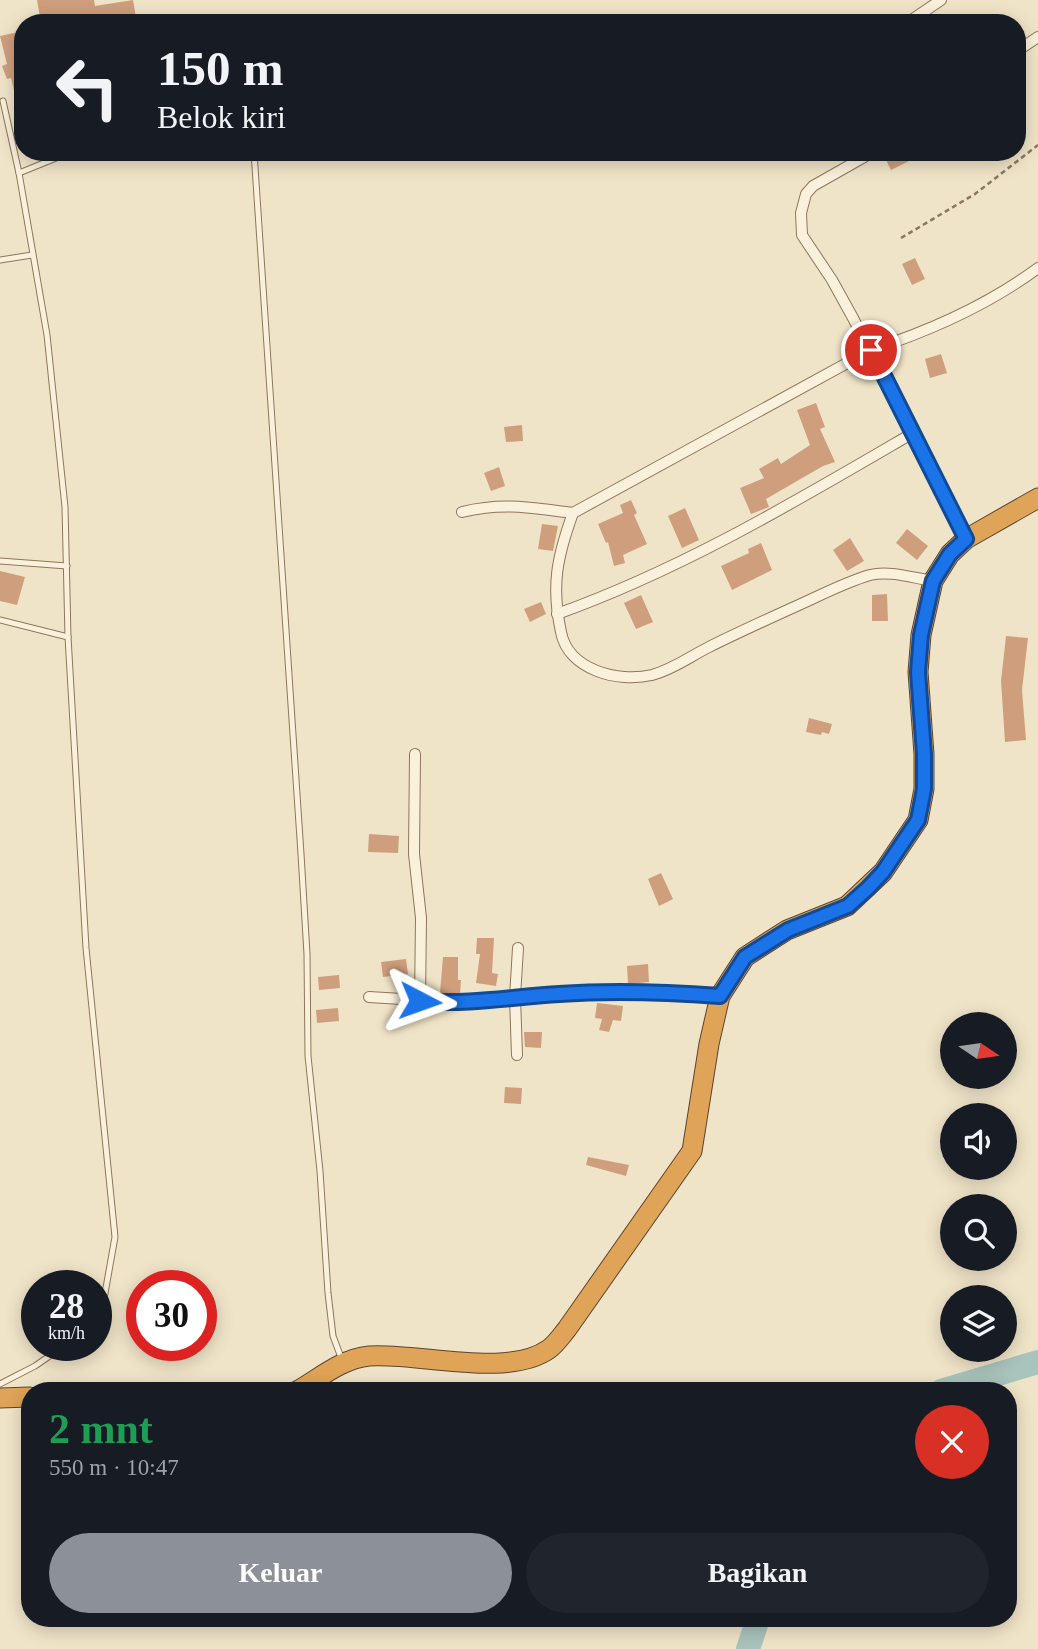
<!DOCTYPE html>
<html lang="id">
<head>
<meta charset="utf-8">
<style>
  body { margin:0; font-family:"Times New Roman",serif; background:#20242c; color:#f1f3f6; height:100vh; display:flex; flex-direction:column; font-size:26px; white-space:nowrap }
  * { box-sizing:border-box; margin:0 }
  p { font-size:23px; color:#9ea1a6 }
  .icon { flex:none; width:38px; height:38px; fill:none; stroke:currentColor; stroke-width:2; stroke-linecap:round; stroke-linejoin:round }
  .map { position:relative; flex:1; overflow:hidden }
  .details { position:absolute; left:21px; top:1382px; width:996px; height:245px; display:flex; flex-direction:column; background:#171b24; border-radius:28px; box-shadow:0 4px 18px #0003 }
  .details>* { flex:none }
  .guide { position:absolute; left:14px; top:14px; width:1012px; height:147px; border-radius:28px; box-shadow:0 4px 18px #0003; background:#171b24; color:#f1f3f6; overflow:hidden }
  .needle { width:46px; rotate:103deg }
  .tools { position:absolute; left:940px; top:1012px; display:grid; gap:14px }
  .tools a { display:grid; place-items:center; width:77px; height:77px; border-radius:50%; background:#171b24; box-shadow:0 4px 18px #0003; font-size:35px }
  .speed { position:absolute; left:21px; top:1270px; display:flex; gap:14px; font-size:35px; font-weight:700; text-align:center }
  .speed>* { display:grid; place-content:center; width:91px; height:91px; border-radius:50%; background:#171b24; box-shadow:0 4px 18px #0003; line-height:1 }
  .speed small { font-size:18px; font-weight:400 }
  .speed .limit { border:10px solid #d22; background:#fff; color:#111 }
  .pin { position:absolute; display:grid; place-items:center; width:60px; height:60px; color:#fff; margin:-30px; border:4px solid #fff; border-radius:50%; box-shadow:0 2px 7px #0007 }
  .me { position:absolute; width:77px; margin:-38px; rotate:94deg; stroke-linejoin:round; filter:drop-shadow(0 0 5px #0008) }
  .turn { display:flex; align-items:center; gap:24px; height:147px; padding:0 28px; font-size:32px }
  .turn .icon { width:91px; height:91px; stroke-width:2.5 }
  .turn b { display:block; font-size:49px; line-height:60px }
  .round { display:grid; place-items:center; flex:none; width:74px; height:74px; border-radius:37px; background:#20242c }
  .summary { display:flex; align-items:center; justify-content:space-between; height:119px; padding:0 28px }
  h1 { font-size:42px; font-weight:700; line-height:52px; color:#1e9e55 }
  .action { display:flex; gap:14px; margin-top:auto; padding:14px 28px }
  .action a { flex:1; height:80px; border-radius:42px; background:#8c9099; color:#fff; font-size:28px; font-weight:700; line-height:80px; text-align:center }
  .action a+a { background:#20242c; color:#f1f3f6 }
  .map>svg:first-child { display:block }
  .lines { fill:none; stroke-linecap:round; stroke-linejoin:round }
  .river { stroke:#a9c4bc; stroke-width:24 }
  .building { fill:#cf9f7d }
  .lane-casing { stroke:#8d765c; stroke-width:7 }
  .street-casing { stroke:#8d765c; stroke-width:12 }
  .highway-casing { stroke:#5b4430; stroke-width:21 }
  .path { stroke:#8d765c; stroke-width:2.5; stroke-dasharray:5 3.5; stroke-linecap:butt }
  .lane { stroke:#faf1dc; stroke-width:5 }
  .street { stroke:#faf1dc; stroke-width:10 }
  .highway { stroke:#e0a458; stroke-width:19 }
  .route-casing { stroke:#114b97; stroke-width:18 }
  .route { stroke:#1a73e8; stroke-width:12 }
</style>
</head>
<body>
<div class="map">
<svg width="1038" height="1649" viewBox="0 0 1038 1649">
  <rect width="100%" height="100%" fill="#f0e4c8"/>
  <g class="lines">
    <g class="river">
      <path d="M941,1391L1038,1362"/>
      <path d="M748,1649L758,1619"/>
    </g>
  </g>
  <g class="building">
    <path d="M37,0H94L95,6L133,0L137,23H41Z"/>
    <path d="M23,31V111L19,112L11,78L7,79L2,66L7,64L0,36Z"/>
    <path d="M882,152H908L911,160L891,170Z"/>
    <path d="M915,258L925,279L912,285L902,264Z"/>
    <path d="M941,354L947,373L930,378L925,359Z"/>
    <path d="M816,403L825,427L820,429L835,462L823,466L766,499L769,507L751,514L740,488L764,478L759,469L778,458L781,464L810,445L797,410Z"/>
    <path d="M522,425L523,441L506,442L504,427Z"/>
    <path d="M499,467L505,486L491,491L484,473Z"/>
    <path d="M631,500L637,513L634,515L647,544L623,555L625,563L614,566L608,542L606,543L598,524L623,513L620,505Z"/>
    <path d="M685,508L699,540L682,548L668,516Z"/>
    <path d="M542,524L558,526L553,551L538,549Z"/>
    <path d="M907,529L928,546L917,560L896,543Z"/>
    <path d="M850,538L864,561L847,571L833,550Z"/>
    <path d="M761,543L772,570L732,590L721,566L749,553L748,549Z"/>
    <path d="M0,571L25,577L17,605L0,601Z"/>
    <path d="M887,594L888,621H872V595Z"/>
    <path d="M641,595L653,622L636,629L624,603Z"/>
    <path d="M541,602L546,614L530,622L524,609Z"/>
    <path d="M1006,636L1028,638L1022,690L1026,740L1005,742L1001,681Z"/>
    <path d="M809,718L832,724L829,734L822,732L821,735L806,732Z"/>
    <path d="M369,834L399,836L398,853L368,852Z"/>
    <path d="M661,873L673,899L659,906L648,879Z"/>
    <path d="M477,938H494L492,973L498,974L496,986L476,983L480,954H476Z"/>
    <path d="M443,957H458V980H461L460,995L440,993Z"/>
    <path d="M406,959L408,974L383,977L381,962Z"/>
    <path d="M648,964L649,982L628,984L627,966Z"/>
    <path d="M339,975L340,988L319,990L318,977Z"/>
    <path d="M597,1003L623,1006L621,1021L613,1020L609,1032L599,1030L602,1019L595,1018Z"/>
    <path d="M338,1008L339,1021L317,1023L316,1010Z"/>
    <path d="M524,1032H542L541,1048L525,1047Z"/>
    <path d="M505,1087L522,1088L521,1104L504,1103Z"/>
    <path d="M588,1157L629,1165L626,1176L586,1165Z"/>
  </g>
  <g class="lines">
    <defs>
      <g id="lane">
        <path d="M3,101L19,173L47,335L65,507L68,637L86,948L115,1237L104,1299L96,1311"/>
        <path d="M254,152L301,854L307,954L308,1056L320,1171L328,1293L333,1336L342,1360"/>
        <path d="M19,173L71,152"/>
        <path d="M0,260L32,255"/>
        <path d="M0,561L67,566"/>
        <path d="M0,620L68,637"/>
        <path d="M0,1384L35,1366L64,1346"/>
      </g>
      <g id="street">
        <path d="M907,23L941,0"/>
        <path d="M1017,51L1038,37"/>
        <path d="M873,152L813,186L806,194L801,213L802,235L832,280L853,318L966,539"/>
        <path d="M462,512C505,502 531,508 573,513"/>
        <path d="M933,581C913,578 889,570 870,575C846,582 823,594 801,604C770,618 739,632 709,647C689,657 674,669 652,675C618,683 568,670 561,632C551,586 557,557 573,513L871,350C929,331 988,305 1038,268"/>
        <path d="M557,614C683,569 798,500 913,433"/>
        <path d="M415,754L414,854L421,918L420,1001"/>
        <path d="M369,997L467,1003L515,997L598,992H673L720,996"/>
        <path d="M517,1055L515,997L518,948"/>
      </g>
      <g id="highway">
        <path d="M297,1391C320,1378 341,1359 369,1356C418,1352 507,1379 549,1349C556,1344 562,1335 567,1329L692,1151L709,1044L720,996L745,957L787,930L847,906L883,872L918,820L924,789V754L918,672L921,635L933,581L950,554L966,539L1038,498"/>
        <path d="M0,1398L30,1397"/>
      </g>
    </defs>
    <use href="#lane" class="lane-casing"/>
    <use href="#street" class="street-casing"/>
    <use href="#highway" class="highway-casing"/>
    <path class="path" d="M901,238L975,194L1038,145"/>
    <use href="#lane" class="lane"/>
    <use href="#street" class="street"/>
    <use href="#highway" class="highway"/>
  </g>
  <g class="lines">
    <defs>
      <path id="route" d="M420,1001C468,1005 512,997 559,994C613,990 666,992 720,996L745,957L788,930L848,906L868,888L883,872L918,820L924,789V754L918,672L921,635L933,581L950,554L966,539L871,350"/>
    </defs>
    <use href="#route" class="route-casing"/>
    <use href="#route" class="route"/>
  </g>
</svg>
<div class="tools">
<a><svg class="needle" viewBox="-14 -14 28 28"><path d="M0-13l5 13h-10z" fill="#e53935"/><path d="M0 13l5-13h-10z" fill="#9ea1a6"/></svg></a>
<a><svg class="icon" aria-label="sound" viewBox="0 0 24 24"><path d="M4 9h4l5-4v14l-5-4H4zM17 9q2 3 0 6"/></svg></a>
<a><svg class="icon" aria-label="search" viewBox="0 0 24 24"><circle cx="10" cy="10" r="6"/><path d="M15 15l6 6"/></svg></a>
<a><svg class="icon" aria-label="layers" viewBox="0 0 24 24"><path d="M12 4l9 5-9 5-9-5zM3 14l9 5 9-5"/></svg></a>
</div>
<div class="speed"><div>28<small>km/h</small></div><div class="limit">30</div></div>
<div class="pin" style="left:871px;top:350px;background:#d93025"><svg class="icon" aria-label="arrive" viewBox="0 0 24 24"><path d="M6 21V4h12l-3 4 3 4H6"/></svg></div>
<svg class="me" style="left:420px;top:1001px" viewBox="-20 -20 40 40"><path d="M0-17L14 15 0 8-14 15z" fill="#1a73e8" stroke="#fff" stroke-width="4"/></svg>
<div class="guide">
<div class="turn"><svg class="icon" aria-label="left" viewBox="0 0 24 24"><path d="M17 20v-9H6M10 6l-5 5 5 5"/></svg><div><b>150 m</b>Belok kiri</div></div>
</div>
<section class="details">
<div class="summary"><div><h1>2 mnt</h1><p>550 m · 10:47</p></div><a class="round" style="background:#d93025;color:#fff"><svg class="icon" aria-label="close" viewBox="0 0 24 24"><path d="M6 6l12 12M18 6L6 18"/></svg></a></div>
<div class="action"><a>Keluar</a><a>Bagikan</a></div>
</section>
</div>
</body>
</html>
